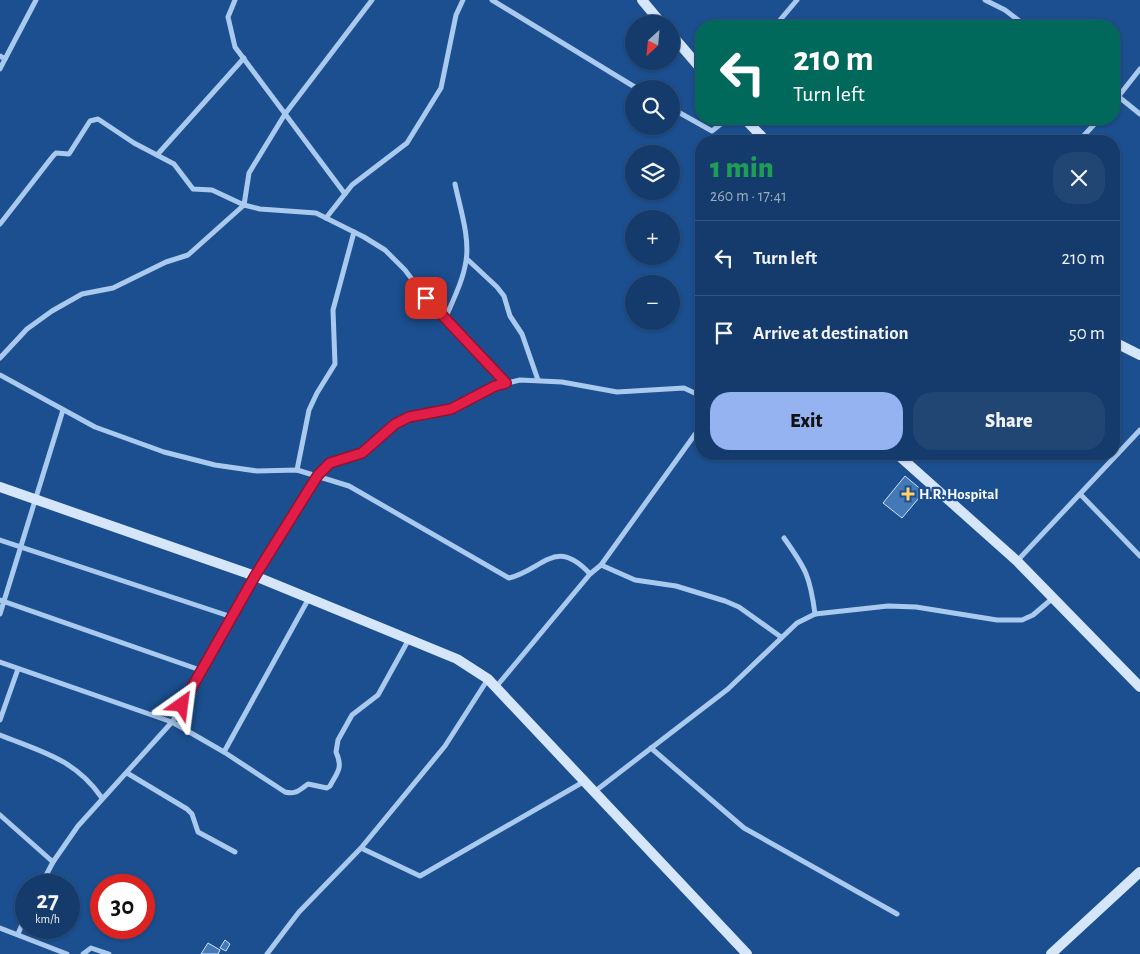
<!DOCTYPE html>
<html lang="en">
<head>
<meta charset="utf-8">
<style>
  body { margin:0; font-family:"Alegreya Sans",sans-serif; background:#214673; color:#f1f3f6; height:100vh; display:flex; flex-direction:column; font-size:19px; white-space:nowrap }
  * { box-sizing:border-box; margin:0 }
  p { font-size:16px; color:#9dadc1 }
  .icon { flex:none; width:28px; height:28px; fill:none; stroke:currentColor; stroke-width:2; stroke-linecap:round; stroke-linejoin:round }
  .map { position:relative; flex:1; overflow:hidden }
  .details { position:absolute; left:695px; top:135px; width:425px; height:325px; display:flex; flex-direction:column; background:#143b6b; border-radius:20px; box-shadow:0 1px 4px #0004,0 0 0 1px #33557e }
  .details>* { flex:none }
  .banner { position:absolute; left:695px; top:20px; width:425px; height:105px; border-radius:20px; box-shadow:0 1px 4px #0004,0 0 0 1px #33557e; background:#00695c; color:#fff; overflow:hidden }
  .needle { width:32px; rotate:206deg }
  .controls { position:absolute; left:625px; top:15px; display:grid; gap:10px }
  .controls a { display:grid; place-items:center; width:55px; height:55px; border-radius:50%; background:#143b6b; box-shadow:0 1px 4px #0004,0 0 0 1px #33557e; font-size:25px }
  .speed { position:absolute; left:15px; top:874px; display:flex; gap:10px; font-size:25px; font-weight:700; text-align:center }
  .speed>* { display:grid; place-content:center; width:65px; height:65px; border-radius:50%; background:#143b6b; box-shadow:0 1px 4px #0004,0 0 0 1px #33557e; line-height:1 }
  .speed small { font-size:12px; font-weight:400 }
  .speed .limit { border:8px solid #d22; background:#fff; color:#111 }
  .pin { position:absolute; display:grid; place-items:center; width:42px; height:42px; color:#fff; margin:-21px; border-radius:10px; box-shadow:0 2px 8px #0006 }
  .me { position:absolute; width:55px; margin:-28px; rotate:31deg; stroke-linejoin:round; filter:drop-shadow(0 0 4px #0008) }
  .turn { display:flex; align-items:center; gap:18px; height:105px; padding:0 15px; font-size:22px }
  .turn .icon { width:65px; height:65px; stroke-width:2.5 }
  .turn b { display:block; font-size:35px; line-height:42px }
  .round { display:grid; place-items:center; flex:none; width:52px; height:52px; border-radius:20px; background:#214673 }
  .head { display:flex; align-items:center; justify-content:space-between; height:85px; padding:0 15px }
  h1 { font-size:30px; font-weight:800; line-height:38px; color:#1e9e55 }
  .cta { display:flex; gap:10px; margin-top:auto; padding:10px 15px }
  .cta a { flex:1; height:58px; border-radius:20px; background:#95b2f1; color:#111; font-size:20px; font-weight:800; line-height:58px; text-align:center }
  .cta a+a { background:#214673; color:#f1f3f6 }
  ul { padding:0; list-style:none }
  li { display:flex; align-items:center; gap:15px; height:75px; padding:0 15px; border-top:1px solid #33557e }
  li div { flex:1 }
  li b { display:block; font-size:19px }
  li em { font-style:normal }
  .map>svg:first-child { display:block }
  .building { fill:#4478b7; stroke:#cfe3fa }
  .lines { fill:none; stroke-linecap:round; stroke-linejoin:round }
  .street { stroke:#a9c9ee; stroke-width:5 }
  .secondary { stroke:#d6e6fa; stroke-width:10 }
  .route-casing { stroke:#92132f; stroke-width:12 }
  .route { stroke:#e11d48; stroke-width:9 }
  .poi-dot { fill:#ffd166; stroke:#1b4f8f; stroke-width:2 }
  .labels { text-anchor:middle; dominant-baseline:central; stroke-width:4.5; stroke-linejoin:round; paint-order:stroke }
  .poi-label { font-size:15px; font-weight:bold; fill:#fff; stroke:#1b4f8f; text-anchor:start }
</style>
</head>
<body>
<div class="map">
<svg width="1140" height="954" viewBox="0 0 1140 954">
  <rect width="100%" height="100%" fill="#1b4f8f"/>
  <g class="building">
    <path d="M905,476L924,492L902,518L883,503Z"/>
    <path d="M225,940L230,944L226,951L220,948Z"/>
    <path d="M208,943L220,950L218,954H201Z"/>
  </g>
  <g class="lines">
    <g class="street">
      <path d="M235,0L228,17L235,47L345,194"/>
      <path d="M492,0L638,89"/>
      <path d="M985,0L1005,10L1026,26"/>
      <path d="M775,26L797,0"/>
      <path d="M0,56L5,59L0,69"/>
      <path d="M5,59L36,0"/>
      <path d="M1114,93L1140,114"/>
      <path d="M1114,102L1140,69"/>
      <path d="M671,108L712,131L727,119"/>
      <path d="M1079,141L1099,119"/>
      <path d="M157,155L244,58"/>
      <path d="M326,218L352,185L407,143L441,88L456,15L463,0"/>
      <path d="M0,224L53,156L56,153L69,154L90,121L98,119L134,143L174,164L193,189L212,190L244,205L260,209L316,213L364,237L385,250L405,270L426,298L506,383"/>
      <path d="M467,259L497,287L504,296L510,316L522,334L538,380"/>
      <path d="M445,319C453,300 463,281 466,261C470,237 460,208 455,184"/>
      <path d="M0,358L27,329L52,311L82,294L113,288L166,262L188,255L244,205L249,173L285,114L372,0"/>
      <path d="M0,375L95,427L164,452L215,465L257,471L297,470L349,486L509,578C543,570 555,536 590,574"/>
      <path d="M297,470L309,410L317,393L335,364L333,310L354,232"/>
      <path d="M1081,495L1140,556"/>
      <path d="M784,538C806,569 810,576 815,614"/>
      <path d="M0,540L232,617"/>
      <path d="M1017,561L1140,430"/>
      <path d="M601,565L635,580L676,586L725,601L739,607L781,637"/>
      <path d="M0,600L203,671"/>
      <path d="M0,614L63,410"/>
      <path d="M0,662L172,722L224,752L285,792C296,795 299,790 308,784L327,788L330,786C338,771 343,768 336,752L338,740L352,715L378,695L409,639"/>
      <path d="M496,687L590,574L601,565L701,426"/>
      <path d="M0,720L18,669"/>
      <path d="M0,735C42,752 75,759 102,798"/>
      <path d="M651,748L744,828L897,914"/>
      <path d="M224,752L309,598"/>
      <path d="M127,773L187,809L192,814L198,832L235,852"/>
      <path d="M594,792L728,689L797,623L815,614L888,606L916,607L997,620H1022L1033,615L1053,598"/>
      <path d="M0,815L53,862"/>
      <path d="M361,848L420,876L585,781"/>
      <path d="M41,885L53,862L78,826L172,722L203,671L255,576L318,475L330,463L362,453L395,424L409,417L451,409L495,386L520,380L562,382L617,392L684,388L701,396"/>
      <path d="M0,928L67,954"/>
      <path d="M18,934L26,915"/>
      <path d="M83,954L91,948L109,954"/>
      <path d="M267,954L299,912L361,848L445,746L488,679"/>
    </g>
    <g class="secondary">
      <path d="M642,0L662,24"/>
      <path d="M671,34L701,69"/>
      <path d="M745,119L766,141"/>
      <path d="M1114,342L1140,355"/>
      <path d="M897,454L1017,561L1140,687"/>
      <path d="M0,487L255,576L457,659L488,679L747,954"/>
      <path d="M1051,954L1140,872"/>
    </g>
  </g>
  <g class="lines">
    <defs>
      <path id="route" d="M182,705L255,576L318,475L330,463L362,453L395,424L409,417L451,409L495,386L506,383L426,298"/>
    </defs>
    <use href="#route" class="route-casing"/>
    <use href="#route" class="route"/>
  </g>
  <path class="poi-dot" d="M905.5 486.5h5v5h5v5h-5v5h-5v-5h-5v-5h5z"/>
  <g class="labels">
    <g class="poi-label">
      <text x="919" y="494">H.R. Hospital</text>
    </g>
  </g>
</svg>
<div class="controls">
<a><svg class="needle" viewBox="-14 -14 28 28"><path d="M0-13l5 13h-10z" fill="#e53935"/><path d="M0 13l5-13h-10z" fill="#9dadc1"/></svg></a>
<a><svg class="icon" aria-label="search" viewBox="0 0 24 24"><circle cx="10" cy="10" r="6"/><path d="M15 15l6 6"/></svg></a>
<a><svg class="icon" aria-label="layers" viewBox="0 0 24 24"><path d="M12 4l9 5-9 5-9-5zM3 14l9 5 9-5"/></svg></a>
<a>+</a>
<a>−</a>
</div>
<div class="speed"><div>27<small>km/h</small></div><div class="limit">30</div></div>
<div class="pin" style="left:426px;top:298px;background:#d93025"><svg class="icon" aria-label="arrive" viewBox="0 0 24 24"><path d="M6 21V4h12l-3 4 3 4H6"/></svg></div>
<svg class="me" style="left:182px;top:705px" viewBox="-20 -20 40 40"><path d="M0-17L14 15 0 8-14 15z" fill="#e11d48" stroke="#fff" stroke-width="4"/></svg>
<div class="banner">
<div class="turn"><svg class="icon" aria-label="left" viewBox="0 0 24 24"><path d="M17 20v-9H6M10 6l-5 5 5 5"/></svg><div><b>210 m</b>Turn left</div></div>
</div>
<section class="details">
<div class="head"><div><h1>1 min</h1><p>260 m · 17:41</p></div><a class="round"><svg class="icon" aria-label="close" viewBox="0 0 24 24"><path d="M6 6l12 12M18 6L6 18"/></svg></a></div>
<ul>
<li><svg class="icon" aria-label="left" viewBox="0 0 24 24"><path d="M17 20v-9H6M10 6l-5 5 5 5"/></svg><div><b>Turn left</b></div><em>210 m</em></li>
<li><svg class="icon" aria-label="arrive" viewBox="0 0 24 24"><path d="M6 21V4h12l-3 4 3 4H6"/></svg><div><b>Arrive at destination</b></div><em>50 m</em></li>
</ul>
<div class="cta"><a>Exit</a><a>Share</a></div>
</section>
</div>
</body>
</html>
